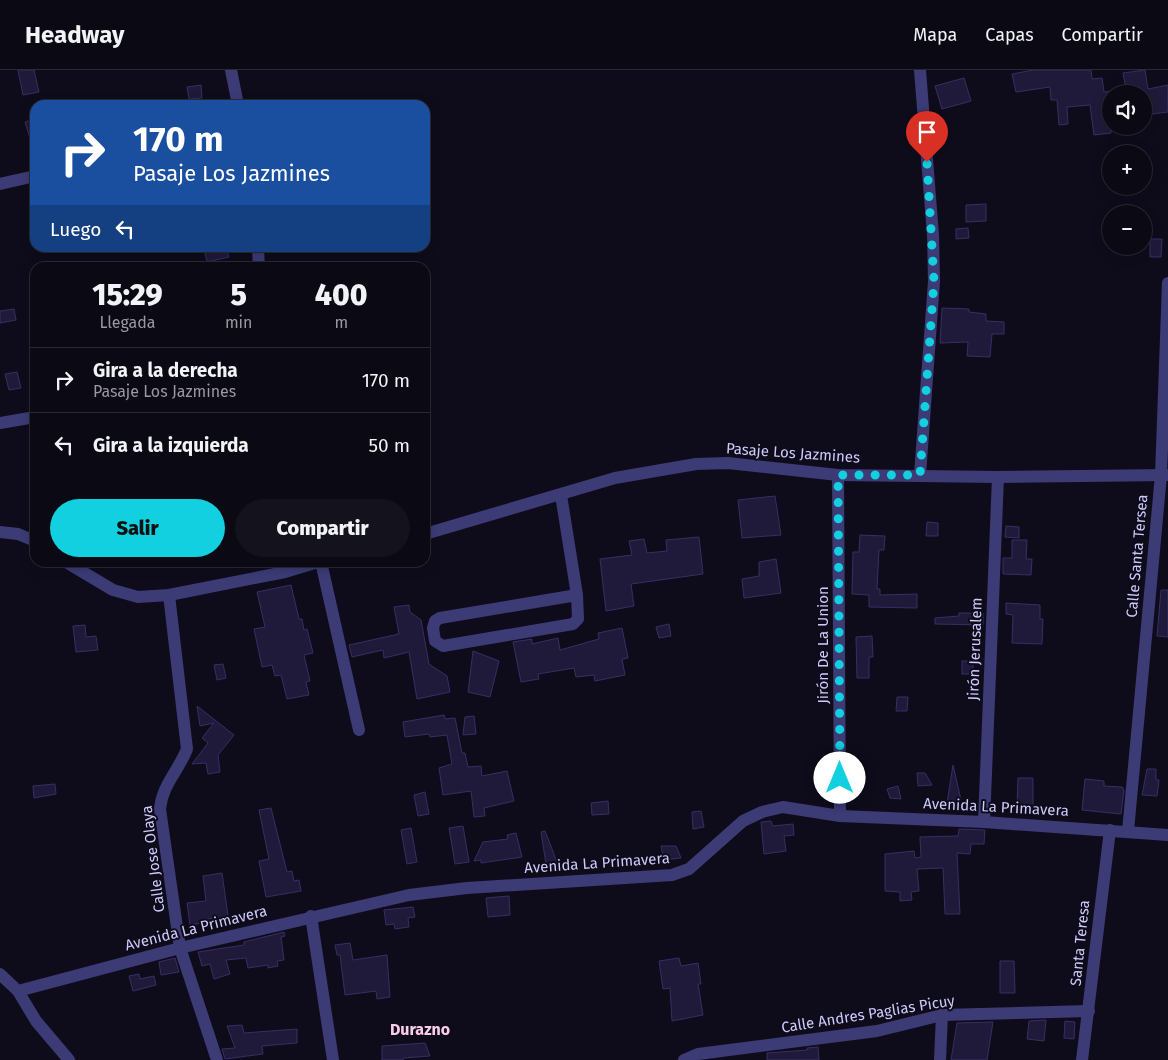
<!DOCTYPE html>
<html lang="es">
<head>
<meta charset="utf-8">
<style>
  body { margin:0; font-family:"Fira Sans",sans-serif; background:#13121d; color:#f1f3f6; height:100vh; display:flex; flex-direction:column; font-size:19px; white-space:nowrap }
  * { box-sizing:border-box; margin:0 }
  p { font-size:16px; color:#999aa0 }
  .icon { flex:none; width:28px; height:28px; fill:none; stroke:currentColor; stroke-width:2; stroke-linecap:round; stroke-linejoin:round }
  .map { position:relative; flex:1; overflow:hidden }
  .details { position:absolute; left:30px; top:192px; width:400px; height:305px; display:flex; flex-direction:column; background:#0a0914; border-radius:15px; box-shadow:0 2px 12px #0003,0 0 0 1px #2a2a34 }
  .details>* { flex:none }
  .top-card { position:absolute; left:30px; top:30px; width:400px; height:152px; border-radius:15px; box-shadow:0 2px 12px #0003,0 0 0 1px #2a2a34; background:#1a4fa0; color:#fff; overflow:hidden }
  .controls { position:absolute; left:1102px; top:15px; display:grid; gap:10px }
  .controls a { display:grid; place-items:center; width:50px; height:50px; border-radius:50%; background:#0a0914; box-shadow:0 2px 12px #0003,0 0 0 1px #2a2a34; font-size:25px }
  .pin { position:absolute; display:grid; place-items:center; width:42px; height:42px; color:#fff; margin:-51px -21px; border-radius:50% 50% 50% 0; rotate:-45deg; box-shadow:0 0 5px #0007 }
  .pin .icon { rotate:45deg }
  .me { position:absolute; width:55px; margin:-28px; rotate:0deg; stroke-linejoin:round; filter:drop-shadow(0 0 4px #0008) }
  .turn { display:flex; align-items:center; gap:18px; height:105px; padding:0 20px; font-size:22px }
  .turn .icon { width:65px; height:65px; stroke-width:2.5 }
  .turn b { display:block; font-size:35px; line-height:42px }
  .then { display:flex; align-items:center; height:48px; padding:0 20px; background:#0003; gap:10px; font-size:19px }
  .eta { display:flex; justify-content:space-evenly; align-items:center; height:85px; text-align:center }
  .eta b { font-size:30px; font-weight:800; line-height:35px }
  .cta { display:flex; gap:10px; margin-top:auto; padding:10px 20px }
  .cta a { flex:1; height:58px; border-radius:30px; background:#12d0df; color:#111; font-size:20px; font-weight:800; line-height:58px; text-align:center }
  .cta a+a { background:#13121d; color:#f1f3f6 }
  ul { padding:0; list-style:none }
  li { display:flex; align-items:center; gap:15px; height:65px; padding:0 20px; border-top:1px solid #2a2a34 }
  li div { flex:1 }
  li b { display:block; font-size:19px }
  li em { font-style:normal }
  header { display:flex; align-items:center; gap:30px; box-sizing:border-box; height:70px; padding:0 25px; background:#0a0914; border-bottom:1px solid #2a2a34 }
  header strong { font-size:24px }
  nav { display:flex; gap:28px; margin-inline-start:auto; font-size:18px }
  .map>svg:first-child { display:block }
  .building { fill:#201a3a; stroke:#372e64 }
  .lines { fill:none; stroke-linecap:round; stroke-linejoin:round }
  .street { stroke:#3c3b76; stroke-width:12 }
  .route { stroke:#12d0df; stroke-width:9; stroke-dasharray:0 16.2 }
  .labels { text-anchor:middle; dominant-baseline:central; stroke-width:4; stroke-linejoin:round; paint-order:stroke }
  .street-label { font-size:15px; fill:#cecafb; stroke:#0e0c1b }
  .neighbourhood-label { font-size:16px; font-weight:bold; fill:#fbcceb; stroke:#0e0c1b }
</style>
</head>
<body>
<header>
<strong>Headway</strong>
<nav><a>Mapa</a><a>Capas</a><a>Compartir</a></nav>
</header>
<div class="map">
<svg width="1168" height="990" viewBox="0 0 1168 990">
  <rect width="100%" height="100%" fill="#0e0c1b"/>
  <g class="building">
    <path d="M18,0H34L39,22L23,25Z"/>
    <path d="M1033,0H1091L1092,9L1102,8L1104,22L1111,21V63L1094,65L1090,35L1067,37L1068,54L1059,55L1057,30H1051L1050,17L1016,22L1012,4Z"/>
    <path d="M1145,0L1148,19L1168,15V42L1144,45V24H1127L1123,3Z"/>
    <path d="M964,8L971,31L942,39L935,16Z"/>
    <path d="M201,15L202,28L189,29L187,17Z"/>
    <path d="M35,49V77L33,78L25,52Z"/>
    <path d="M986,134V151L966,152V135Z"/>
    <path d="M968,158L969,168L956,169V159Z"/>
    <path d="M1150,169H1162L1161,187H1150Z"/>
    <path d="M204,178H226L229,187L207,192Z"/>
    <path d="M942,238L969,239V242L986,244V251L1004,252V264H992L990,287L967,286L968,272L940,273Z"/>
    <path d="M14,239L16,250L0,253V241Z"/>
    <path d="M17,302L21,318L9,320L5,304Z"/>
    <path d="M775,426L781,465L742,468L738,430Z"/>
    <path d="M927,452L938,453V466H926Z"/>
    <path d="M1006,456L1019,457V468L1005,467Z"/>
    <path d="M860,465L885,466L884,480H879L877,519H880V525L917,524V538L869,537V525L852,524L853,482H859Z"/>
    <path d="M699,467L703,504L631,514L634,536L606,541L600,489L632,485L629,471L644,469L647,483L667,481L666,470Z"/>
    <path d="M1012,470H1027L1026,489H1032L1031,505L1003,504V488H1012Z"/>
    <path d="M776,489L781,523L744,528L742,509L759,506V492Z"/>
    <path d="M291,515L299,549H302L304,560L307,559L313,583L304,585L310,611L306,612L309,625L287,629L281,605L275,606L272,595L262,597L254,559L265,557L257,522Z"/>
    <path d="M1161,520H1168V567L1157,566Z"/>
    <path d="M1006,533L1040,535V549H1043L1042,574L1012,573L1013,545L1006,544Z"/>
    <path d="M409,535L410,542L421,550L429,594L447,606L450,622L417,629L409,582L384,588L383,580L352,587L349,575L399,564L394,537Z"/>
    <path d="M959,543H983V555L935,554V548L959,546Z"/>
    <path d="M669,554L671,566L659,568L656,557Z"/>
    <path d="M85,555L86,567L96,566L98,580L76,582L73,556Z"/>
    <path d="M622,558L628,588L622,589L625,605L595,611L594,605L576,607L574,598L538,604L539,609L521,612L513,572L532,569V574L558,568L560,580L599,569L598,563Z"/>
    <path d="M872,566L873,587H869V608H857L856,567Z"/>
    <path d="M473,581L499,591L490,627L468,622Z"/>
    <rect x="962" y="591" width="11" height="13"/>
    <path d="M223,594L226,608L217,610L214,595Z"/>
    <path d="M897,627H908L907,641H896Z"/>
    <path d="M197,636L234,665L218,685L220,702L208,704L206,693L192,694L208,673L202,668L214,653L200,656Z"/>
    <path d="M444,645L445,649L455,648L462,683H465L468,697L481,696L482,706L507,701L514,731L484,738L485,746L474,747L471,721L443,725L439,698L452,694L447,665L430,667L429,664L405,667L403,652Z"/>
    <path d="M474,646L476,664L463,665L465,647Z"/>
    <path d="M953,695L961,730L947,733Z"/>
    <path d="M1147,699H1156V710H1159L1157,726L1142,725Z"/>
    <path d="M917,703H925L932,715L918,716Z"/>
    <path d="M1018,708H1033V737L1017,736Z"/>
    <path d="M1085,709L1104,711V716L1122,717L1124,720L1121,744L1082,740Z"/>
    <path d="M55,714L56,724L34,728L33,716Z"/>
    <path d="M898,716L901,729L890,728L887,719Z"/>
    <path d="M425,722L429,744L418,746L414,725Z"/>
    <path d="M608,731L609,744L592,745L591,733Z"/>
    <path d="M271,738L287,802L292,801L294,811L299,810L301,821L266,827L259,791L269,789L259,740Z"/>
    <path d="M701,741L704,757L693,759L692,742Z"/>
    <path d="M771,751L773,756L793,754L794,765L784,766L786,781L764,784L761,752Z"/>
    <path d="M463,756L469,792L455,794L449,758Z"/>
    <path d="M411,758L417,792L407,794L401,760Z"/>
    <path d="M959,759L985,760L984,774H971L970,784L957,783L960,844H945L943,798L917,799L919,821L911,822L912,830L900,831V822L885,821V784L914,781L915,788L921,787L920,767L958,766Z"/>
    <path d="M545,761L557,792L546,794L541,762Z"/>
    <path d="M516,763L522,787L481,793V790L474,791L483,772L508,769L507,765Z"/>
    <path d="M661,776H676L681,788L664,790Z"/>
    <path d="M222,803L228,846L201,850L202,853L190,855L187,833L206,831L203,806Z"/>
    <path d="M509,826L510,845L488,847L486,828Z"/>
    <path d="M413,837L415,847L408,848L409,857L395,859L394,854L386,855L384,840Z"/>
    <path d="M284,862L285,866L281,867L284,890L277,891L278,896L268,898V895L248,898L246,888L226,890L230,904L214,909L210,894L202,896L198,882L244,875V872Z"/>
    <path d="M350,873L353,890L387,885L390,927L377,929L376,921L345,925L340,885H337L335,875Z"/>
    <path d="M175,888L179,902L161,905L159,892Z"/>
    <path d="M679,888L681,896L698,893L701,914H698L703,945L672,951L670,918L663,919L659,891Z"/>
    <path d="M1000,891H1014L1015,923H1000Z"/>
    <path d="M139,904L140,909L154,906L156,915L133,921L129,906Z"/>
    <path d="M1046,950L1044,971L1027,969L1029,951Z"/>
    <path d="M1065,951L1075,952L1074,969L1064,968Z"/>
    <path d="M993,952L987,990H951L957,953Z"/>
    <path d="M242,955L244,963L297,959V973L262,976L263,984L225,989L222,979L235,978L227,956Z"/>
    <path d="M425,973L430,986L403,988V990H382V976Z"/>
    <path d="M818,977L819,990H767V983L807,980V978Z"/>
  </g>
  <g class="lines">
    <g class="street">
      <path d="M231,0L238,35"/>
      <path d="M920,0L933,165L934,211L920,405"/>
      <path d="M0,114L35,106"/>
      <path d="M258,178L259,198"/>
      <path d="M0,353L35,347"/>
      <path d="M838,405L840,746"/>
      <path d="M561,425L577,525L578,549L573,554L443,576L435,571L433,558L435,551L440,548L577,525"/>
      <path d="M0,462L18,464L35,471"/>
      <path d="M425,464L615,408L696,394L728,393L838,405L998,407L1168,405"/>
      <path d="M66,492L113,520L138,527L169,525L285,502L318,492"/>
      <path d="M321,492L359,660"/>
      <path d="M169,525L187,679C179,700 162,715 160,739L180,878L217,990"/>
      <path d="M984,752L998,407"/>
      <path d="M1128,761L1161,405L1168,213"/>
      <path d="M311,846L333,990"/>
      <path d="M0,904L18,921L36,951L69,990"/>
      <path d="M18,921L180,878L409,825L467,818L672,805L689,799L743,751L762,742L783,737L840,746L984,752L1168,765"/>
      <path d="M684,990L698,984L877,961L942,945L1089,941"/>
      <path d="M940,990L942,945"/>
      <path d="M1082,990L1110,760"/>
    </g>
  </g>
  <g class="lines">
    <path class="route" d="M840,708L838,405H920L934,211L927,92"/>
  </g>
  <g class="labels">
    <g class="street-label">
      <text transform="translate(793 383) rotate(4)">Pasaje Los Jazmines</text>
      <text transform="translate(1137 486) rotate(-85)">Calle Santa Tersea</text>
      <text transform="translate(823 575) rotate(-90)">Jirón De La Union</text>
      <text transform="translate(975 579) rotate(-88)">Jirón Jerusalem</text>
      <text transform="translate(996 737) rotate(3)">Avenida La Primavera</text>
      <text transform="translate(153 789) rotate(-97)">Calle Jose Olaya</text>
      <text transform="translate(597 793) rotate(-4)">Avenida La Primavera</text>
      <text transform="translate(196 858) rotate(-14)">Avenida La Primavera</text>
      <text transform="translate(1080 873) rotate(-84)">Santa Teresa</text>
      <text transform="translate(868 944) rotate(-9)">Calle Andres Paglias Picuy</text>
    </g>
    <g class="neighbourhood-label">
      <text x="420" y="959">Durazno</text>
    </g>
  </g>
</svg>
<div class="controls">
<a><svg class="icon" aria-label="sound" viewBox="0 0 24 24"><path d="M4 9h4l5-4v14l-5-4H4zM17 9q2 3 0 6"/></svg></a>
<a>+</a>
<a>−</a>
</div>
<div class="pin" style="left:927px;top:92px;background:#d93025"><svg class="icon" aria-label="arrive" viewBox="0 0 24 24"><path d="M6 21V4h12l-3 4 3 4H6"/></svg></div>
<svg class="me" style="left:840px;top:708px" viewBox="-20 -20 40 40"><circle r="19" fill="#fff"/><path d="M0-13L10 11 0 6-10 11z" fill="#12d0df"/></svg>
<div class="top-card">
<div class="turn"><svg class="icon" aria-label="right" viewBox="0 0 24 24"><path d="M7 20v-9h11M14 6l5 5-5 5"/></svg><div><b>170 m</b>Pasaje Los Jazmines</div></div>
<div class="then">Luego<svg class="icon" aria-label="left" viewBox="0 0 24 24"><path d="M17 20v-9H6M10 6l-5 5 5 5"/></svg></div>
</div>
<section class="details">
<div class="eta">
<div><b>15:29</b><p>Llegada</p></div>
<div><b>5</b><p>min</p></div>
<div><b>400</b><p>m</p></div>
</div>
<ul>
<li><svg class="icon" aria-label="right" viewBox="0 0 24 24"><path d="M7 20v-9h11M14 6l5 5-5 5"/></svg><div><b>Gira a la derecha</b><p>Pasaje Los Jazmines</p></div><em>170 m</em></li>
<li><svg class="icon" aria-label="left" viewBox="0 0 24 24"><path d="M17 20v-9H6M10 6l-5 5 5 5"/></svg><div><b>Gira a la izquierda</b></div><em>50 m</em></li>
</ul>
<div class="cta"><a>Salir</a><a>Compartir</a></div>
</section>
</div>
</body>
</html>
